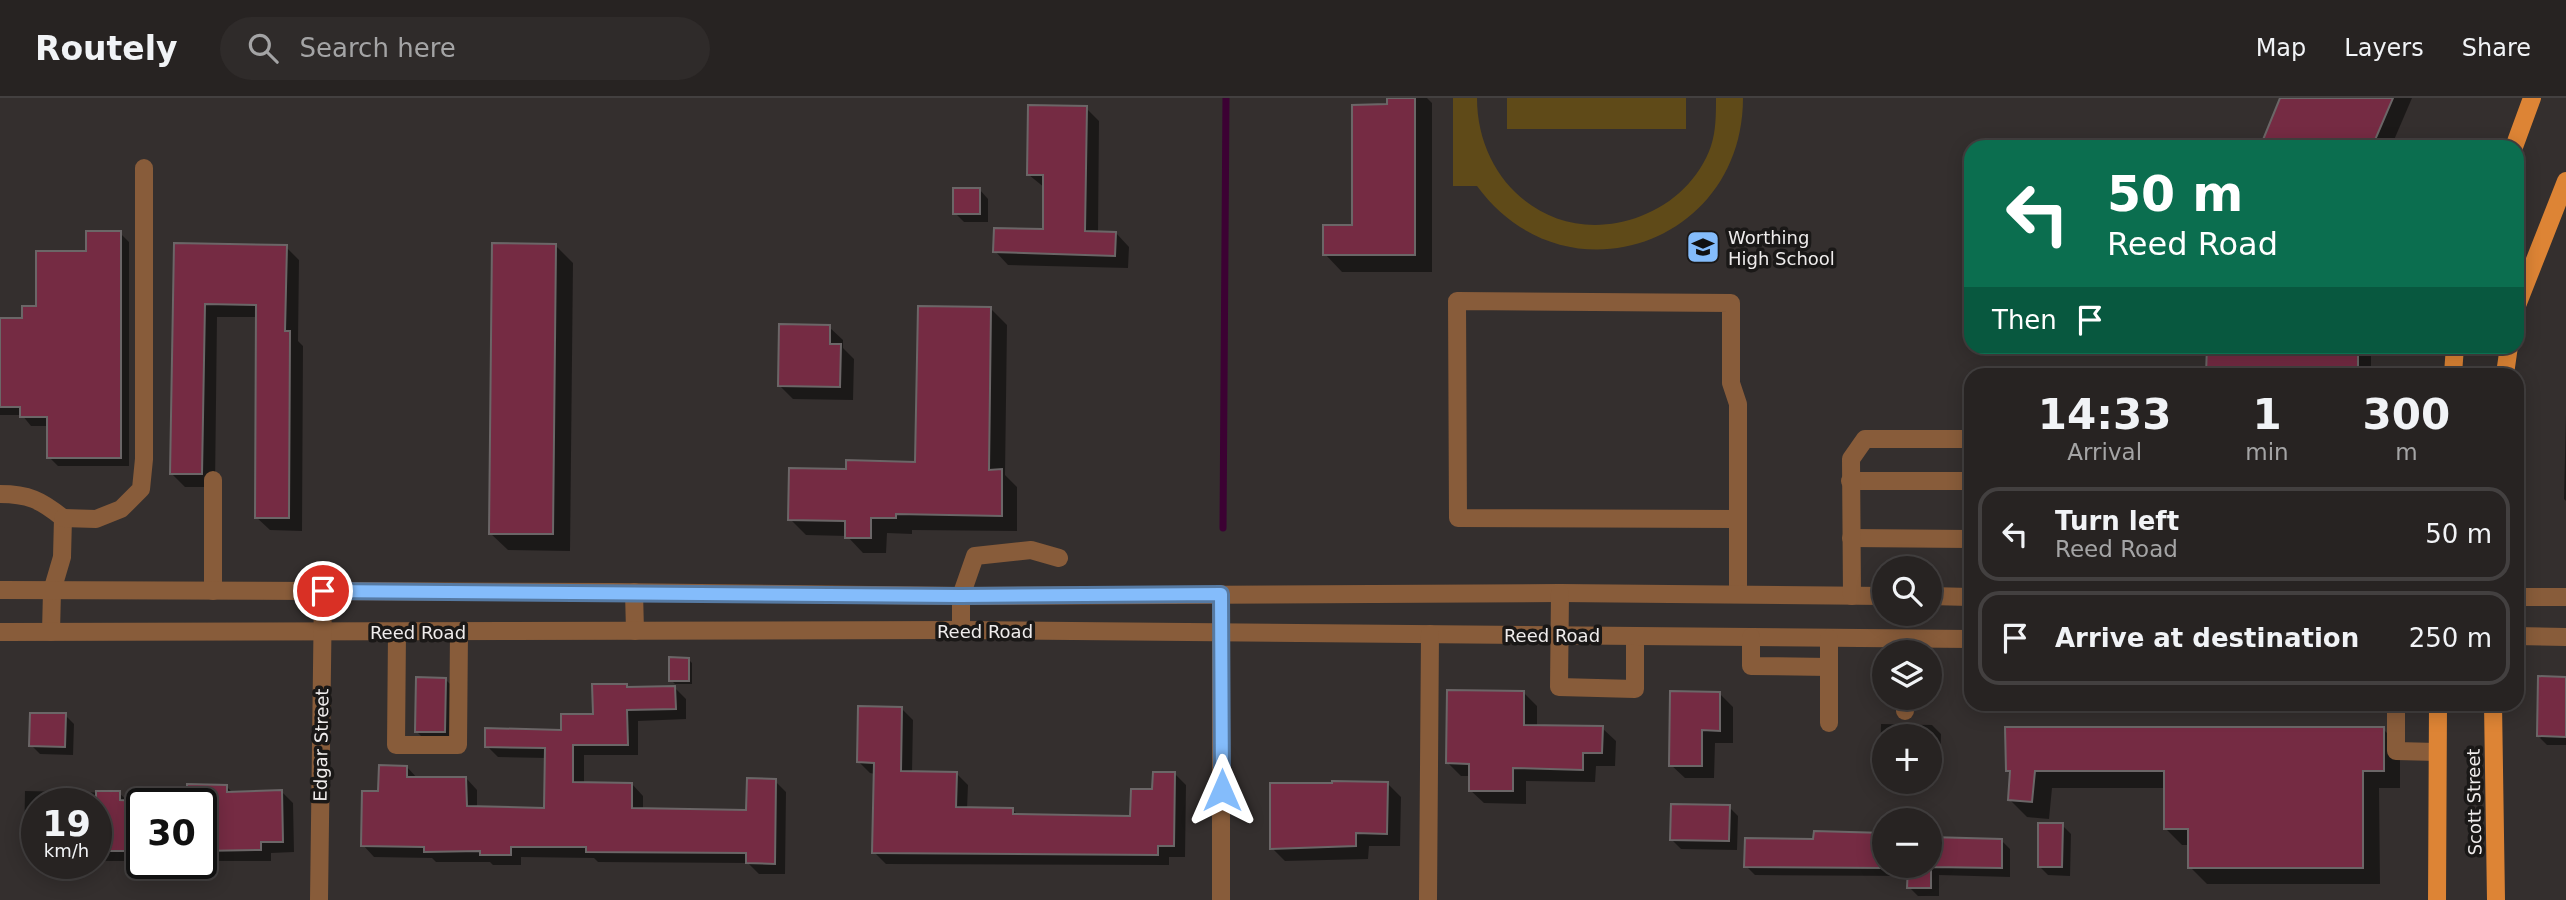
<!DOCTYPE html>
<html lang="en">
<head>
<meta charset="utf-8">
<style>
  body { margin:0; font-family:"DejaVu Sans",sans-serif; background:#2f2b2a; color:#f1f3f6; height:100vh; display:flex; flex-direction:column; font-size:26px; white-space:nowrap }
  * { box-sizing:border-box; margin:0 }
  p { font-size:23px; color:#a4a4a5 }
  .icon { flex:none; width:38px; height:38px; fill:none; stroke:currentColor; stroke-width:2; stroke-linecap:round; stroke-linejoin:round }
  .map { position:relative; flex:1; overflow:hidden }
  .details { position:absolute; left:1964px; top:270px; width:560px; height:343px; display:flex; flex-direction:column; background:#272322; border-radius:21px; box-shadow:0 4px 18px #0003,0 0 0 2px #434040 }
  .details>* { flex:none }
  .guide { position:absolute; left:1964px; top:42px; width:560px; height:214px; border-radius:21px; box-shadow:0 4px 18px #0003,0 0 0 2px #434040; background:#0b6e4f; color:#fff; overflow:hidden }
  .controls { position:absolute; left:1872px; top:458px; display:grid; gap:14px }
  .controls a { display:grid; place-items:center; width:70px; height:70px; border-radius:50%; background:#272322; box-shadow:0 4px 18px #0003,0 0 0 2px #434040; font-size:35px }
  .speed { position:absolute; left:21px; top:690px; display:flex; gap:14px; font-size:35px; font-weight:700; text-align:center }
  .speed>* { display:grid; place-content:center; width:91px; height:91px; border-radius:50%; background:#272322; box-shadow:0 4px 18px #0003,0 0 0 2px #434040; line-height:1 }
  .speed small { font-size:18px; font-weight:400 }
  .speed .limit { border:4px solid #111; border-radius:10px; background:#fff; color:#111 }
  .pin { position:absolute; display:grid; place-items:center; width:60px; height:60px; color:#fff; margin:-30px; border:4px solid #fff; border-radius:50%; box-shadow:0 2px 7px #0007 }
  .me { position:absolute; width:77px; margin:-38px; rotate:0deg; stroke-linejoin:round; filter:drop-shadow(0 0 5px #0008) }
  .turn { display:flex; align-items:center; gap:24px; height:147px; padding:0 28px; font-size:32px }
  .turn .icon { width:91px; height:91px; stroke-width:2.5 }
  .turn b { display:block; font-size:49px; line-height:60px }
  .then { display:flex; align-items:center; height:66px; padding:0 28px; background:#0003; gap:14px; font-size:26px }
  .eta { display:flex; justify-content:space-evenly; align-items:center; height:119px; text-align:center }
  .eta b { font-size:42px; font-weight:700; line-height:49px }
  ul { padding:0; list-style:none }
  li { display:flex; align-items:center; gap:21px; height:94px; margin:0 14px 10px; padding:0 14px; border:4px solid #434040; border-radius:21px }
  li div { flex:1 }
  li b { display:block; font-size:26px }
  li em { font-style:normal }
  header { display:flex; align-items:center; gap:42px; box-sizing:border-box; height:98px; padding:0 35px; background:#272322; border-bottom:2px solid #434040 }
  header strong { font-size:33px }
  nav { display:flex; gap:38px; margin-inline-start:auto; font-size:24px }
  .search { width:490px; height:63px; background:#2f2b2a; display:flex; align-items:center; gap:18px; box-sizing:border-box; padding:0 24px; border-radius:38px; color:#a4a4a5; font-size:26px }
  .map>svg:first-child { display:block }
  .green { fill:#5f4a18 }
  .shadow { fill:#0007 }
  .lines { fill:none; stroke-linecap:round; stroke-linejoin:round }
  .stream { stroke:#3c0133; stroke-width:7 }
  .building { fill:#752b43; stroke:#6b6667; stroke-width:2 }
  .minor { stroke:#885c3a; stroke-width:18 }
  .major { stroke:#dd8435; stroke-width:18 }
  .route-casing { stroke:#567aa3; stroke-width:18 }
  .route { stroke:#84bcfb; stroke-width:12 }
  .labels { text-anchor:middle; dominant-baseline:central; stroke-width:7; stroke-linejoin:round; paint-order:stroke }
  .poi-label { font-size:18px; fill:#efecec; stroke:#1a1817; text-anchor:start }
  .street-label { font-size:18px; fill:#efecec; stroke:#1a1817 }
</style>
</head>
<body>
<header>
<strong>Routely</strong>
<div class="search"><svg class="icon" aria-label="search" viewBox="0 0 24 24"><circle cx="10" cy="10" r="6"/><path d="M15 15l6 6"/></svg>Search here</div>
<nav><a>Map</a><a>Layers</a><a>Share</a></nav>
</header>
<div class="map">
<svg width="2566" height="802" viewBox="0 0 2566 802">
  <rect width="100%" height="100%" fill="#342f2e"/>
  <g class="green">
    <path d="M1453,0H1477C1477,88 1556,151 1641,118C1673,106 1700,80 1711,48C1716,33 1716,16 1716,0H1743C1743,148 1564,207 1477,88H1453Z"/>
    <rect x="1507" y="0" width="179" height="31"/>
  </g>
  <g class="shadow">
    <path d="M1389,0H1427L1432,5V174H1342L1325,156L1353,129L1389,8Z"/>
    <path d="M2282,0H2412L2391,49H2261Z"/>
    <path d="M1086,10L1099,23L1098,135H1116L1129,149L1128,170L1008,167L995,153L1044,133L1045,90L1029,77Z"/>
    <path d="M980,92L988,101V124H964L955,115Z"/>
    <path d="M120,135L129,144V368H58L49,359V328H31L22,317H0V222H24L38,210L87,155Z"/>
    <path d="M176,147L286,149L299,162L298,243L303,248L302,433L270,432L256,419L258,219H217L215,389H185L171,375Z"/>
    <path d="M555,147L573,165L570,453L508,452L490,435Z"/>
    <path d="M991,211L1007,227L1005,377L1017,389V433L912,432V436L887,435L886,455H863L847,438L806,437L790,421L848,373L917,365Z"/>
    <path d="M829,229L843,242V250L854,261L853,302L793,301L780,288Z"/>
    <rect x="2208" y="248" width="163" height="28"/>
    <path d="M2566,316V403L2564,401Z"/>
    <path d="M688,561L692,565V586H675L671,582Z"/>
    <path d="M2566,580V647H2547L2538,638Z"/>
    <path d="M445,581L454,590L453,642H425L416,633Z"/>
    <path d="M627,587L630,591L675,590L686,601V621L638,623V657H584V686H632L643,698V712L748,714L775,683L786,694L785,776H759L748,765L598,764L594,760L521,759V767H493L490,764H436L432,760L374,759L363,747L380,695L407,669L418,681L466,680L477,692V710L546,712L547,660L498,659L487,648L562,633L595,618Z"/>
    <path d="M1524,595L1537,608V629L1602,630L1616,643L1615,668H1596L1595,684L1526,683V706L1484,705L1470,692L1471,678H1461L1448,665Z"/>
    <path d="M1720,596L1733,609V645H1715L1714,680H1685L1671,667Z"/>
    <path d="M902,611L913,622L912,675H956L968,687L967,711H1012L1019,718L1132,720L1154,693L1175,676L1186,687L1185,759H1169V767L886,766L874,754L875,676L870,675L859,664Z"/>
    <path d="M65,617L74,626L73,657L40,656L31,647Z"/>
    <path d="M1881,626L1932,627L1941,636L1940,677H1930V639H1885V672L1880,667Z"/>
    <path d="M2383,631L2400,648V690H2379L2380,786H2207L2190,769V747H2182L2165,730V690H2052L2049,721L2027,719L2009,701L2012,677L2007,673Z"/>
    <path d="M1387,685L1401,699L1400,748H1369L1368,761L1285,763L1272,750Z"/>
    <path d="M189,688H226L233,695L282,694L293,705L294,754L271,755V763H201V705H189Z"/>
    <path d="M25,693L119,695L129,704L188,705H142V763H105L96,757V705H37V756H35L24,745Z"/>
    <path d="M1729,709L1738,718L1737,752L1681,751L1672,742Z"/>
    <path d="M2062,727L2071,736L2070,778L2048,777L2039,768Z"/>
    <path d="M2001,742L2010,751V779L1939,777V798H1918L1909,789V778L1755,777L1746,768H1930Z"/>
  </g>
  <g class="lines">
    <path class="stream" d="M1223,430L1226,0"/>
  </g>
  <g class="building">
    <path d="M1387,0H1415V157H1323V127H1352V7L1387,6Z"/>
    <path d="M2280,0H2393L2372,49H2260Z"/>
    <path d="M1028,7L1087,8L1085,133L1116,134L1115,158L993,154L994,130L1043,131V77H1027Z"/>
    <rect x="953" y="90" width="27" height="26"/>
    <path d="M86,133H121V360H47V319H20V309H0V220H22V208H36V153H86Z"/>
    <path d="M174,145L287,147L285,233H290L289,420H255L256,207L205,206L202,376H170Z"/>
    <path d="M492,145L556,146L553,436H489Z"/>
    <path d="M918,208L991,209L989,372L1002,371V418L896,416V420H871V440H845V423L788,422L789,370L846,371V362L915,364Z"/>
    <path d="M779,226L830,227V246H841L840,289L778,288Z"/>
    <path d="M2207,248H2358V276H2206Z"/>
    <path d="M669,559L689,560V583H669Z"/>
    <path d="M2538,578L2566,579V639L2537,638Z"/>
    <path d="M416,579L446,580L445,634H415Z"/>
    <path d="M592,586H627V589L675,588L676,611L627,612L628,647H573V684L632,685V710L746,712L747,680L776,681L775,766L746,765V755L586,754V749H511V757H480V753L424,754V749L361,748L362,693H378L379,667L407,668V679H466L467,708L544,710L545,650L485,649V630L561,632V616H593Z"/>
    <path d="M1447,592L1524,593V627L1603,628L1602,655H1583V672L1513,670V693H1469V666L1446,665Z"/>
    <path d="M1670,593L1720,594V633L1702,632V668H1669Z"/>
    <path d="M858,608L902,609L901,673L957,674L956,709L1013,710V716L1130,718L1131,691H1152L1153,674H1175L1174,748H1158V757L872,755L874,665L857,664Z"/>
    <path d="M30,615H66L65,649L29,648Z"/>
    <path d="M2005,629H2384V673H2363V770H2188V731H2164V673H2035L2032,704L2008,702L2010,673H2006Z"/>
    <path d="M1332,683L1388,684L1387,736L1356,735V748L1270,751V685H1332Z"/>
    <path d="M187,686L227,687V694L282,692L283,744H261V752L201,753V705H187Z"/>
    <path d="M96,693H120V702L142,703V753H96Z"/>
    <path d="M1671,706L1730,707L1729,743L1670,742Z"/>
    <path d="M2038,725H2063L2062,769H2038Z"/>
    <path d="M1814,733L1885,735V770L1744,769L1745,740L1813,741Z"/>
    <path d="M1930,739L2002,741V770L1931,769V790H1907L1908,768H1930Z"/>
  </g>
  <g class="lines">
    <g class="minor">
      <path d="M213,382V493"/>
      <path d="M1850,383H1970"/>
      <path d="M0,396C28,396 41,402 63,420L62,459L52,493L51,534"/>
      <path d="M63,420L96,421L121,411L141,391L144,361V70"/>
      <path d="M1737,421L1458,420L1457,203L1731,205V285L1738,306V496"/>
      <path d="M1851,440L1970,441"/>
      <path d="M0,492L614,494L961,498L1560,495L1885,498"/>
      <path d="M634,494L635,533"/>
      <path d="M1560,495L1559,589L1635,591V538"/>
      <path d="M1221,496V802"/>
      <path d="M1852,498L1851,361L1865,341H1970"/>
      <path d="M1930,498L1970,499"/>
      <path d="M2516,499H2566"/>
      <path d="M961,532V498L975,458L1031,452L1059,460"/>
      <path d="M0,534L961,532L1970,541"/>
      <path d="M397,534L396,647H458L459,534"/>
      <path d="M2516,538L2566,539"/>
      <path d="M1751,539V568L1829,569"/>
      <path d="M2396,606V653L2437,654"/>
      <path d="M1905,613V600"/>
      <path d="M1829,625V540"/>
      <path d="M319,802L323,493"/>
      <path d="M1428,802L1430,536"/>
    </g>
    <g class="major">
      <path d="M2514,49L2532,0"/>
      <path d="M2516,210L2566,83"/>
      <path d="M2453,276L2455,248"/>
      <path d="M2505,276L2509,248"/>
      <path d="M2493,606L2496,802"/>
      <path d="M2437,802L2438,606"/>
    </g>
  </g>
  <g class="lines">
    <defs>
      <path id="route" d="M323,493L961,498L1221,496L1222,692"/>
    </defs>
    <use href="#route" class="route-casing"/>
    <use href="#route" class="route"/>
  </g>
  <defs>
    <symbol id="school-square" viewBox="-11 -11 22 22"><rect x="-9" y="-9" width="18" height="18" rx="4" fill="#84bcfb" stroke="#1a1817"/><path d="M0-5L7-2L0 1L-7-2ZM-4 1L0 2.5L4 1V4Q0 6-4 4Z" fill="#111"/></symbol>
  </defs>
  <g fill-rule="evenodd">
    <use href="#school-square" x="1684" y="130" width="38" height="38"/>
  </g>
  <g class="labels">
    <g class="poi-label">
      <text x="1728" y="139">Worthing<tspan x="1728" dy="21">High School</tspan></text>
    </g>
    <g class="street-label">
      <text x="985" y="533">Reed Road</text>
      <text x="418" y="534">Reed Road</text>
      <text x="1552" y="537">Reed Road</text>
      <text transform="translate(321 647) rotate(-89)">Edgar Street</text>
      <text transform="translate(2474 704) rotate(-91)">Scott Street</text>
    </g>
  </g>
</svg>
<div class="controls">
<a><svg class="icon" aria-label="search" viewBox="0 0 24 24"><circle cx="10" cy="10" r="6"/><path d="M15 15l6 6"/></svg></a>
<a><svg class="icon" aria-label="layers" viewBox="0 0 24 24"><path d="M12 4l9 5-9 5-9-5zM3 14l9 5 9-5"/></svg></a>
<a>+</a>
<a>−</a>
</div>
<div class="speed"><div>19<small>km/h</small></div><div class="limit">30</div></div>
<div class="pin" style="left:323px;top:493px;background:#d93025"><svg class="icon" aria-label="arrive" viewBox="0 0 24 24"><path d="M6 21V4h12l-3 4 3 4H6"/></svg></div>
<svg class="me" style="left:1222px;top:692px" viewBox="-20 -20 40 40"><path d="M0-17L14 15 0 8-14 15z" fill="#84bcfb" stroke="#fff" stroke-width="4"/></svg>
<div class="guide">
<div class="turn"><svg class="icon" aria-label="left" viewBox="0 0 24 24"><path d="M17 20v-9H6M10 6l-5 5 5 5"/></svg><div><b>50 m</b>Reed Road</div></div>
<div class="then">Then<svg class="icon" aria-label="arrive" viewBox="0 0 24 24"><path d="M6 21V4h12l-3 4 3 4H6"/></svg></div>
</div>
<section class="details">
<div class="eta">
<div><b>14:33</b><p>Arrival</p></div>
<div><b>1</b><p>min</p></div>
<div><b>300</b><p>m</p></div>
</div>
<ul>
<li><svg class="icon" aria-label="left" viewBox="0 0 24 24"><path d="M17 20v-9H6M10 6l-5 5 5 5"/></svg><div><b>Turn left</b><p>Reed Road</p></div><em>50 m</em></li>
<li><svg class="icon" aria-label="arrive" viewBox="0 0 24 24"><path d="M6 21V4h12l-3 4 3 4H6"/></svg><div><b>Arrive at destination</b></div><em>250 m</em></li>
</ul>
</section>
</div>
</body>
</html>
